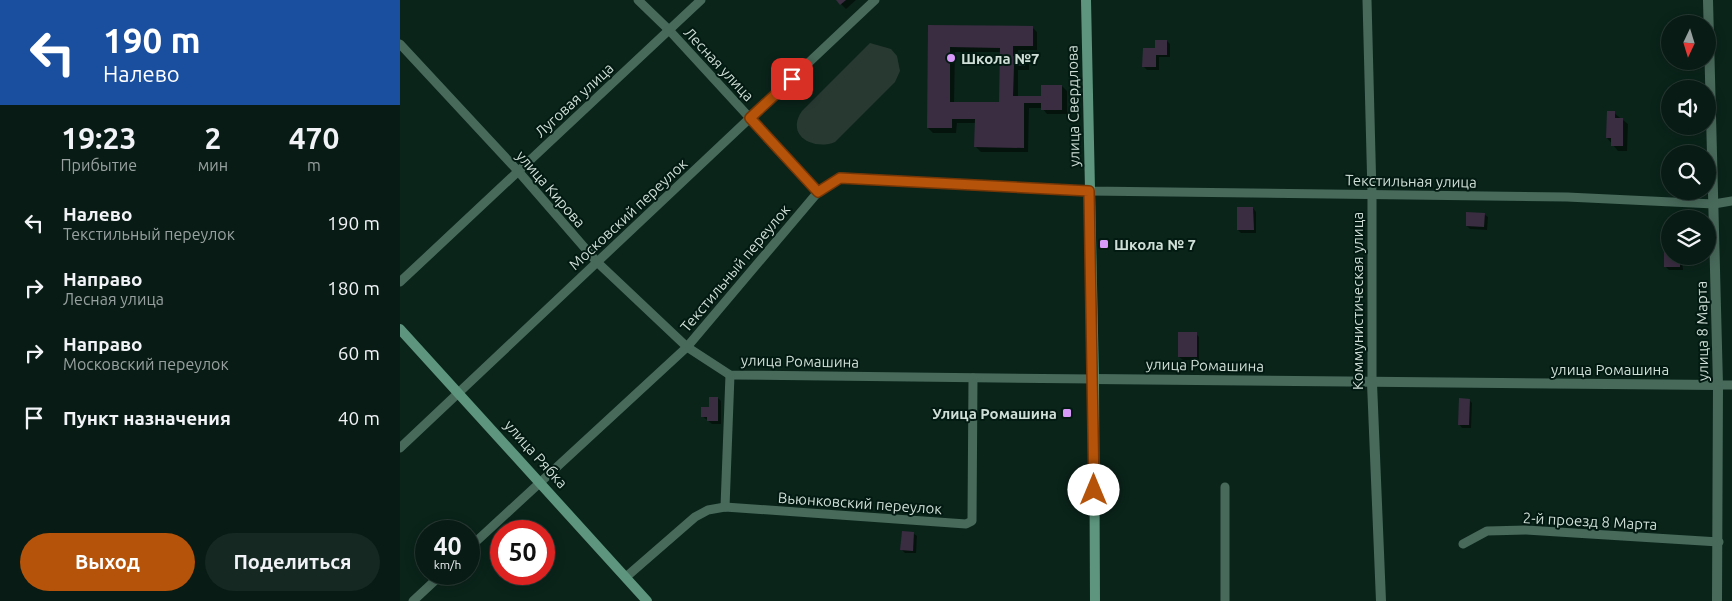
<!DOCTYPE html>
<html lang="ru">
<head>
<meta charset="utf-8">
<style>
  body { margin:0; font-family:Ubuntu,sans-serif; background:#162822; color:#f1f3f6; height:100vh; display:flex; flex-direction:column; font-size:19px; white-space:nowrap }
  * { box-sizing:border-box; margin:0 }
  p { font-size:16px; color:#98a1a0 }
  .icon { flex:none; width:28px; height:28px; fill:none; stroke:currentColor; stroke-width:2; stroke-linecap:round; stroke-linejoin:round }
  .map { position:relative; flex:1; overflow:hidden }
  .details { display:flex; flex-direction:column; background:#081b14; width:400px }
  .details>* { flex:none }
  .guide { background:#1a4fa0; color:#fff; overflow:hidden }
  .needle { width:32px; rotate:184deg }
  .buttons { position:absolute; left:1261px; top:15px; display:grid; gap:10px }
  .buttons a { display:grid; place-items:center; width:55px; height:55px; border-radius:50%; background:#081b14; box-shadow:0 2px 12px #0003,0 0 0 1px #293934; font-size:25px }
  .speed { position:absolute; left:15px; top:520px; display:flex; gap:10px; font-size:25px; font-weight:700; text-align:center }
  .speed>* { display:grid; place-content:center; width:65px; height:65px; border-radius:50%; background:#081b14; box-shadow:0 2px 12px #0003,0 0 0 1px #293934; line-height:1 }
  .speed small { font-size:12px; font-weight:400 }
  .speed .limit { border:8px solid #d22; background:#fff; color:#111 }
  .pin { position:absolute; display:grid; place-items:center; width:42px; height:42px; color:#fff; margin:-21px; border-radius:10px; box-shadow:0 2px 8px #0006 }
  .me { position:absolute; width:55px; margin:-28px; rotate:0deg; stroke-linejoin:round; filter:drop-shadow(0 0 4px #0008) }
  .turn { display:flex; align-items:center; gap:18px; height:105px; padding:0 20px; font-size:22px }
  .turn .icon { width:65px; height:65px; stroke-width:2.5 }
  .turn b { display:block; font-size:35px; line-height:42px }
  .eta { display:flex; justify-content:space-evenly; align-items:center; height:85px; text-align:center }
  .eta b { font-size:30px; font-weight:600; line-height:35px }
  .action { display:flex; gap:10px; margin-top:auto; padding:10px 20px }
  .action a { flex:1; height:58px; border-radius:30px; background:#b45309; color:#fff; font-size:20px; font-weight:600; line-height:58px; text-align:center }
  .action a+a { background:#162822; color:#f1f3f6 }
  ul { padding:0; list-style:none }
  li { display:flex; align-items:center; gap:15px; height:65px; padding:0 20px }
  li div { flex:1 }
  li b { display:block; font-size:19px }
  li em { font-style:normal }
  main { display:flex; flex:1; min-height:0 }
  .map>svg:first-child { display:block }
  .green { fill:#283932 }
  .shadow { fill:#0007; fill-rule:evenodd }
  .building { fill:#3a2c41; fill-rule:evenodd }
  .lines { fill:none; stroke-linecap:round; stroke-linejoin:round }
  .minor { stroke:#486a5b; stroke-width:9 }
  .tertiary { stroke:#486a5b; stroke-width:10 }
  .secondary { stroke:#5d957e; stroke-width:10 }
  .route-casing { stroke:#753606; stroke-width:12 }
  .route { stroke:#b45309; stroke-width:9 }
  .poi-dot { fill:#d89af8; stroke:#021a11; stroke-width:2 }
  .labels { text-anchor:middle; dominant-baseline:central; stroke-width:4; stroke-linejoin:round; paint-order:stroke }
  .poi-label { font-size:15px; font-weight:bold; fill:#cfded7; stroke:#021a11; text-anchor:start }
  .street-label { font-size:15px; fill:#cfded7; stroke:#021a11 }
</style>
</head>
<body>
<main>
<section class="details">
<div class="guide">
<div class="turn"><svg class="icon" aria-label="left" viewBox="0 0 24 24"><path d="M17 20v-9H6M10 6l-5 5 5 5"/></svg><div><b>190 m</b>Налево</div></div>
</div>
<div class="eta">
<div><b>19:23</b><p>Прибытие</p></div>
<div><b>2</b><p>мин</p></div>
<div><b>470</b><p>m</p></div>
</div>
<ul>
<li><svg class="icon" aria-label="left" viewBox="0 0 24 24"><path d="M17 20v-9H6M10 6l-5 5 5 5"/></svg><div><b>Налево</b><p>Текстильный переулок</p></div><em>190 m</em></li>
<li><svg class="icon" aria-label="right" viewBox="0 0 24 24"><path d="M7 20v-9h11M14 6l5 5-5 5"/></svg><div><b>Направо</b><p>Лесная улица</p></div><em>180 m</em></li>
<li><svg class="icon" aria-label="right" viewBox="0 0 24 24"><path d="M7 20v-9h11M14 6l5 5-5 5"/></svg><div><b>Направо</b><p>Московский переулок</p></div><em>60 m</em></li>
<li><svg class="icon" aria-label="arrive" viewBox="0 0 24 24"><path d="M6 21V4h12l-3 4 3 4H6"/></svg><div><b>Пункт назначения</b></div><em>40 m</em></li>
</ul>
<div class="action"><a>Выход</a><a>Поделиться</a></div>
</section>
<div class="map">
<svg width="1332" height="601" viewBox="0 0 1332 601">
  <rect width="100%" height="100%" fill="#0a241a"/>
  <path class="green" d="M470,43L491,49L497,56L500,71L495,82L435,142C413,151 385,135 402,111Z"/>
  <g class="shadow">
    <path d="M437,0H456L446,9Z"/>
    <path d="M529,27H632L637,32V50H618V58H624L629,63V70H618V97H642L662,86L667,91V114H647L642,108H629L628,152H581L576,147V123H557L556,133H533L528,128ZM555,52H601V103H554Z"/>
    <path d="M767,41L770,44V57H759V70H747L744,67Z"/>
    <path d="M1214,113L1228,124L1227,151H1218L1207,138Z"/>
    <path d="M853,208L856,212V233H841L838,230Z"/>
    <path d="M1084,214L1088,217L1087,230L1070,229L1067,226Z"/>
    <path d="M1270,252V256H1282L1283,270H1269L1266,267Z"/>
    <path d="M796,334L799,337V360H783L779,357Z"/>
    <path d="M318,398L321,401V424H312L302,416Z"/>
    <path d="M1069,400L1072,403L1071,428H1062L1059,424Z"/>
    <path d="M513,533L517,536L516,553H505L502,550Z"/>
  </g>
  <g class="building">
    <path d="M436,0H446L440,5Z"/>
    <path d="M528,25L633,26V46H613V56L625,57V66L614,65L613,96H641V85H662V110H641V103H624V148L574,147L575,119H552V128H527ZM550,47L600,48L599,102H550Z"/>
    <path d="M755,40H767V55H756V67H742L743,48H755Z"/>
    <path d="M1207,111H1215V118H1223V146H1211V138H1206Z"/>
    <path d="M837,207H853L854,230H837Z"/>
    <path d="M1066,212L1085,213L1084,227L1066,226Z"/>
    <path d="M1264,251H1270V256H1280V267H1264Z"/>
    <rect x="778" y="332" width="19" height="25"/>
    <path d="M309,397H318V421H307V417H301V407H309Z"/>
    <path d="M1059,398L1070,399L1069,425H1058Z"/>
    <path d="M502,531L514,532L513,551L500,550Z"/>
  </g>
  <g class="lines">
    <g class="minor">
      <path d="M238,0L269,30L418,192"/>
      <path d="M967,0L972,194V383"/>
      <path d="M0,44L118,171L197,262L287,347L330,375L694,379"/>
      <path d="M0,282L301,0"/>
      <path d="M1318,385H1332"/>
      <path d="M0,448L475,0"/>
      <path d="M825,487V601"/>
      <path d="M325,507L330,375"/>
      <path d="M1063,544L1087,531L1126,530L1319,542"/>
      <path d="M69,548L287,347L418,192L440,177L689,191L1167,197L1314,204L1332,201"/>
      <path d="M226,577L295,517L308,510L325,507L566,524L572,521L573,378"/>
      <path d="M13,601L42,574"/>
    </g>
    <g class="tertiary">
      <path d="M1308,0L1318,385L1317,601"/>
      <path d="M694,379L1318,385"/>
      <path d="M972,383L981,601"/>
    </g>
    <g class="secondary">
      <path d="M686,0L694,379L695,601"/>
      <path d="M0,329L247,601"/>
    </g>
  </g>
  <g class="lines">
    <defs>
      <path id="route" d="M392,79L350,118L418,192L440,178L689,191L694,490"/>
    </defs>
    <use href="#route" class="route-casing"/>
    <use href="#route" class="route"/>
  </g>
  <g class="poi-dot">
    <circle cx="551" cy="58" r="5"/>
    <rect x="699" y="239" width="10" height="10" rx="2.5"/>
    <rect x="662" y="408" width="10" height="10" rx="2.5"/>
  </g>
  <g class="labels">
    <g class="poi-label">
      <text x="561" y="58">Школа №7</text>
      <text x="714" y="244">Школа № 7</text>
      <text x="657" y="413" text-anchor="end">Улица Ромашина</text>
    </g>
    <g class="street-label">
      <text transform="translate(319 64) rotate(47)">Лесная улица</text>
      <text transform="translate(174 100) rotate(-43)">Луговая улица</text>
      <text transform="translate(673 106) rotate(-91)">улица Свердлова</text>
      <text transform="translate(1011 181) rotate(1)">Текстильная улица</text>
      <text transform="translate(151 189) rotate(49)">улица Кирова</text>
      <text transform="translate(228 214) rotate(-43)">Московский переулок</text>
      <text transform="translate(335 268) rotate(-50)">Текстильный переулок</text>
      <text transform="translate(957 301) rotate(-90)">Коммунистическая улица</text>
      <text transform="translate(1302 331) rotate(-91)">улица 8 Марта</text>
      <text transform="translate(400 361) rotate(1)">улица Ромашина</text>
      <text transform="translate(805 365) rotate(1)">улица Ромашина</text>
      <text x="1210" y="369">улица Ромашина</text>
      <text transform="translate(136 454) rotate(48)">улица Рябка</text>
      <text transform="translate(460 503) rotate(4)">Вьюнковский переулок</text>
      <text transform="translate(1190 521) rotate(3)">2-й проезд 8 Марта</text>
    </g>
  </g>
</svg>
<div class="buttons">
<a><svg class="needle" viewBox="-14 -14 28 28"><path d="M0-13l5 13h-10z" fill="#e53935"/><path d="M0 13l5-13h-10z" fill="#98a1a0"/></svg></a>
<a><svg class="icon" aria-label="sound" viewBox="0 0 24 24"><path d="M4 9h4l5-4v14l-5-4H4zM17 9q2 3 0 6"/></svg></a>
<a><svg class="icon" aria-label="search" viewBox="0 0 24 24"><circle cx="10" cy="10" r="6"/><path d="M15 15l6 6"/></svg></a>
<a><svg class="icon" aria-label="layers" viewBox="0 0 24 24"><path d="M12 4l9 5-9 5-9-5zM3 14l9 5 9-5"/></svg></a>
</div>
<div class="speed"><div>40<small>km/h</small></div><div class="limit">50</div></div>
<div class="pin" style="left:392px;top:79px;background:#d93025"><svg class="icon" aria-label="arrive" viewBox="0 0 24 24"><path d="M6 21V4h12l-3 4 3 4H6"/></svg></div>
<svg class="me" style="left:694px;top:490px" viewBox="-20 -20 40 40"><circle r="19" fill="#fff"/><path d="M0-13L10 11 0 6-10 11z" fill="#b45309"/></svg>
</div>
</main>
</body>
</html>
